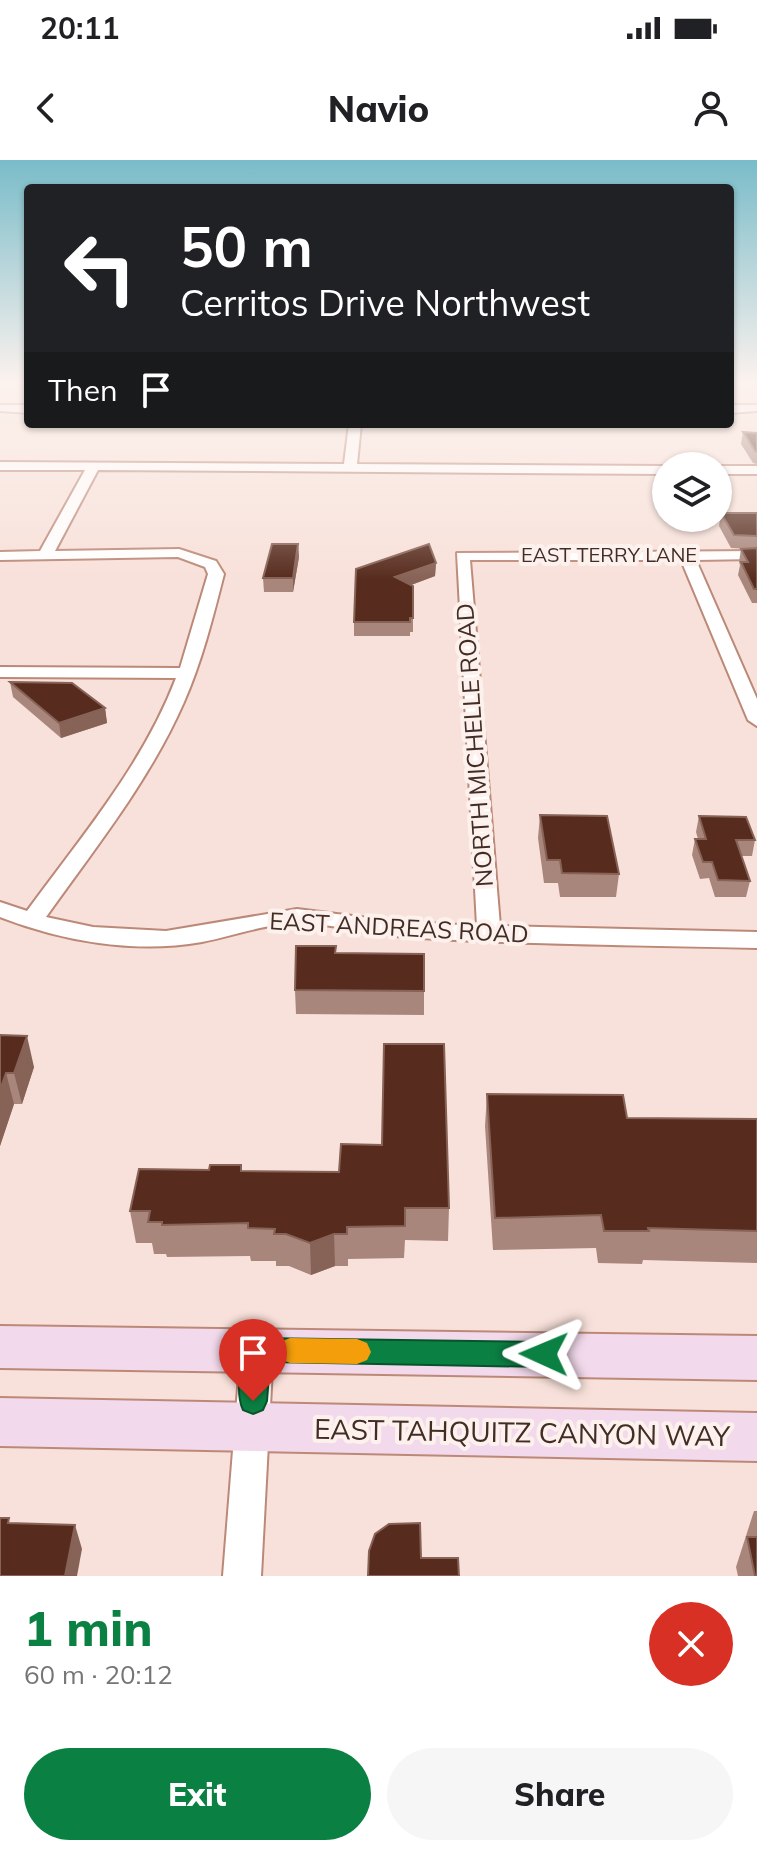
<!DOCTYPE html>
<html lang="en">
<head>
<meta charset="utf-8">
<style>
  body { margin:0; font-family:Mulish,sans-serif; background:#f6f6f6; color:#202124; height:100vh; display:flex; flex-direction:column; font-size:30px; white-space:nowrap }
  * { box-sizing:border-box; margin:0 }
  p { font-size:26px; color:#757577 }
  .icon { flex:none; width:44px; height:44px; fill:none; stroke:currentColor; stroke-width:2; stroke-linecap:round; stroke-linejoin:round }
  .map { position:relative; height:1416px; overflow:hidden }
  .panel { display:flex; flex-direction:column; background:#fff; flex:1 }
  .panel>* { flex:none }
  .banner { position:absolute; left:24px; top:24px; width:710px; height:244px; border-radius:8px; box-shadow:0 2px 6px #0004; background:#202124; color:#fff; overflow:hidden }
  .controls { position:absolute; left:652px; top:292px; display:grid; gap:16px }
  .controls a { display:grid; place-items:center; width:80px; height:80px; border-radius:50%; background:#fff; box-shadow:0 2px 6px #0004; font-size:40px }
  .pin { position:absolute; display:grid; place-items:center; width:68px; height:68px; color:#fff; margin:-82px -34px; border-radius:50% 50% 50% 0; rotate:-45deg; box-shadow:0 0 8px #0007 }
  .pin .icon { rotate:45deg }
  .me { position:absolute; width:88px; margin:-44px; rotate:271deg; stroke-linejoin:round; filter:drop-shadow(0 0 6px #0008) }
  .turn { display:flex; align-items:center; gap:28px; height:168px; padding:0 24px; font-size:36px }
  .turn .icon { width:104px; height:104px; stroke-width:2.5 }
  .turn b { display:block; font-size:56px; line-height:68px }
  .then { display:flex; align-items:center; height:76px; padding:0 24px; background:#0003; gap:16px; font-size:30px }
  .round { display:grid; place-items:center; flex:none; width:84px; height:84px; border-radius:42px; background:#f6f6f6 }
  .summary { display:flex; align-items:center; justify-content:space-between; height:136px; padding:0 24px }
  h1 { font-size:48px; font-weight:800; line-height:60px; color:#0b8043 }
  .button { display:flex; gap:16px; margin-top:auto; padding:16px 24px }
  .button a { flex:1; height:92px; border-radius:48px; background:#0b8043; color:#fff; font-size:32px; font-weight:800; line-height:92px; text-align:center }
  .button a+a { background:#f6f6f6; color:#202124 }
  .status { display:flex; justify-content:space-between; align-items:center; height:56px; padding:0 40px; background:#fff; direction:ltr }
  .status svg { height:22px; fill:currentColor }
  header { display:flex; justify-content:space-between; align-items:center; height:104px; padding:0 24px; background:#fff; font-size:36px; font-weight:800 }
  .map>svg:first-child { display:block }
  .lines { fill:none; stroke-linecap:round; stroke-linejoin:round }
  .minor-casing { stroke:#bc8978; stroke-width:4 }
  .secondary-casing { stroke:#bc8978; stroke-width:4 }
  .minor { fill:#fff; fill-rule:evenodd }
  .secondary { fill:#f2d9eb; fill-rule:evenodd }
  .wall { fill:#a8867c }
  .shaded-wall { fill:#876256 }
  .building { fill:#572c1e; stroke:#876256; stroke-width:2 }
  .route { fill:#0b8043; stroke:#07532c; stroke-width:2 }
  .slow { fill:#f59e0b }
  .labels { text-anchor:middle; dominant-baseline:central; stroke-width:8; stroke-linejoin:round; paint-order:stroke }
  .far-street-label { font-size:20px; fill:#422d26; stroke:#fdf1ed }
  .street-label { font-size:24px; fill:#422d26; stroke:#fdf1ed }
  .near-street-label { font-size:28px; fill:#422d26; stroke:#fdf1ed }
</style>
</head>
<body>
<div class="status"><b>20:11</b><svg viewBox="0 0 49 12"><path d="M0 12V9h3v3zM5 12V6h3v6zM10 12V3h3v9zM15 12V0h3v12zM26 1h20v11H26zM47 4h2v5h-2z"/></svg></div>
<header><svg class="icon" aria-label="back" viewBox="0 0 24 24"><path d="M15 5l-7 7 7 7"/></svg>Navio<svg class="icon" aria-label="person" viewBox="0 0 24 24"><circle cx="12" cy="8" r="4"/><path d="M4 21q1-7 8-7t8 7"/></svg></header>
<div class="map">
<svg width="757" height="1416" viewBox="0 0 757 1416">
  <rect width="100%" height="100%" fill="#f8e1da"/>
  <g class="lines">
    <defs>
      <g id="minor">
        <path d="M0,245H28V253L0,251Z"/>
        <path d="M730,245H757V251L730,253Z"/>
        <path d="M349,264H361L357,304L666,306V314L98,310L55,391L179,389L216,401L224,414C213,457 202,501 184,542C150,620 95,688 46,757L93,767L166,771L297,749L392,761L477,766L457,393L757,391V399L696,400L757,539V566L748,560L681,400H470L500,766L757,772V788C640,785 522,785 405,777C369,775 333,763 297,763C264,764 233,776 202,782C134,794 62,781 0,757V742L27,751C81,677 143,605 176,518L0,517V507L180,508L208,414L205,407L178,397L0,400V392L40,391L85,310H0V302L344,304Z"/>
        <rect x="718" y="306" width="39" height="8"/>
        <path d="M257,1175L269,1180L273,1190L261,1416H223L241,1190L245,1180Z"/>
      </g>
      <g id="secondary">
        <path d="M0,1166L757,1176V1220L0,1208Z"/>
        <path d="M0,1238L757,1253V1301L0,1286Z"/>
      </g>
    </defs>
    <use href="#minor" class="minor-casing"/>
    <use href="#secondary" class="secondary-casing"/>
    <use href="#minor" class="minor"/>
    <use href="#secondary" class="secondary"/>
  </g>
  <g class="wall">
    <path d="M135,264H181L135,266Z"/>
    <path d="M743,272L757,273V304L753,303L741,284Z"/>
    <path d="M721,353H757V443H752L738,415L740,405L739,402L741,389H749L731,388L719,366Z"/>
    <path d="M298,384L299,397L293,432H264L263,418Z"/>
    <path d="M436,403L435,416L411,425L413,426V472H410V476H354V462Z"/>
    <path d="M10,522L105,548L107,563L61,578L13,537Z"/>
    <path d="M540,655L619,714L616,737H560L558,723H544L538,678Z"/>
    <path d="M699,656L755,680L752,696H741L750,721L746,737H715L709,718L700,719L692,695L695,679H698L696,672Z"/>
    <path d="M336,793L424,831V855L296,854L295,830Z"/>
    <path d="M0,875L34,907L22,944H14L0,986Z"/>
    <path d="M487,934L627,958L757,959V1103L643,1100L642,1104L598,1103L596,1088L493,1090L485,966Z"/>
    <path d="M241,1005L242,1011L449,1048L448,1081L405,1080L404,1098L348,1099V1106H335L311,1115L289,1106H276V1101H251L250,1096L167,1097L166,1094H154L152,1083H136L130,1051L209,1010Z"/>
    <path d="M754,1351H757V1416H738L736,1407Z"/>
  </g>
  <g class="shaded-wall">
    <path d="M298,384L299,397L293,432V418Z"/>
    <path d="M436,403L435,416L395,431V417Z"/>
    <path d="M105,548L107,563L61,578L59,563Z"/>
    <path d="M27,876L34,907L22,944L14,913Z"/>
    <path d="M6,913L14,944L0,986V930Z"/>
    <path d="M334,1074L335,1106L311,1115L310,1083Z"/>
    <path d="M75,1365L82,1389L77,1416H65Z"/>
  </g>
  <g class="building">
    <path d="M743,272L757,273V292L755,291Z"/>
    <path d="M721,353H757V376L734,375Z"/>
    <path d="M272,384H298L293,418H263Z"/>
    <path d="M429,384L436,403L395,417L413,426V458H410V462H354L356,409Z"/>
    <path d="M757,388V429H754L741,402H748L741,389Z"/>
    <path d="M10,522L72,523L105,548L59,563Z"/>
    <path d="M540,655L607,656L619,714L562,713L560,700H547Z"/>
    <path d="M699,656L746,657L755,680H736L750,721L718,720L712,702H703L695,679H706Z"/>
    <path d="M296,786H336L335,793L424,794V831L295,830Z"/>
    <path d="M0,875L27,876L14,913H6L0,930Z"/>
    <path d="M384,884H444L449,1048H405V1066L347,1067V1074H334L310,1083L286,1074H274L275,1069L248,1068V1063L162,1065V1062H148L150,1051H130L139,1009L209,1010L210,1005H241V1011L339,1012L341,984L382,985Z"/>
    <path d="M487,934L623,935L627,958L757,959V1071L648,1068L649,1071H604L601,1055L495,1058Z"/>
    <path d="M0,1358H9L8,1363L75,1365L65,1416H0Z"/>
    <path d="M420,1363L421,1398H458L459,1416H368L369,1391L375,1374L389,1364Z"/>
    <path d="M747,1377H757V1416H755Z"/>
  </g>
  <linearGradient id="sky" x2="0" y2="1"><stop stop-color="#79bcc9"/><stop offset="0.53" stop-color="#fcf2ee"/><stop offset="1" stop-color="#fcf2ee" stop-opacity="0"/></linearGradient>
  <rect width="757" height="419" fill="url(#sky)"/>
  <path class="route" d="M257,1178L544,1182L553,1186L557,1194L553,1203L544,1207L270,1202L267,1241L263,1250L253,1254L243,1250C235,1233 240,1199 248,1181Z"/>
  <path class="slow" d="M290,1178L357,1179L367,1183L371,1192L367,1200L357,1204L290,1203L280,1199L276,1190L280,1182Z"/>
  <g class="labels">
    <g class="far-street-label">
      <text x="609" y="394">EAST TERRY LANE</text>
    </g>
    <g class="street-label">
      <text transform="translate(474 585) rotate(-94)">NORTH MICHELLE ROAD</text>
      <text transform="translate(399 767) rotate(3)">EAST ANDREAS ROAD</text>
    </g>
    <g class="near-street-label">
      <text transform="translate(522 1272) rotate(1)">EAST TAHQUITZ CANYON WAY</text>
    </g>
  </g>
</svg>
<div class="controls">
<a><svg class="icon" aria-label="layers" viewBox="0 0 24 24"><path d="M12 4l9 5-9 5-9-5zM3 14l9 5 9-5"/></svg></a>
</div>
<div class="pin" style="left:253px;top:1241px;background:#d93025"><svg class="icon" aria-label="arrive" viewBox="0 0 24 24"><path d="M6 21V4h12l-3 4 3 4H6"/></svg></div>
<svg class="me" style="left:544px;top:1194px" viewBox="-20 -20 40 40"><path d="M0-17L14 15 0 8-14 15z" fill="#0b8043" stroke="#fff" stroke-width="4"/></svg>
<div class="banner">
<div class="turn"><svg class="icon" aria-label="left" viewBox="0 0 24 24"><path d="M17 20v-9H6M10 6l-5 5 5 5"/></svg><div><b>50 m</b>Cerritos Drive Northwest</div></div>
<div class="then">Then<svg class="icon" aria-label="arrive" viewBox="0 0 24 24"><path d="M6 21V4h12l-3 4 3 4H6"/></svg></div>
</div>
</div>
<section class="panel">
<div class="summary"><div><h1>1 min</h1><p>60 m · 20:12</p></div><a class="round" style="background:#d93025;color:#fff"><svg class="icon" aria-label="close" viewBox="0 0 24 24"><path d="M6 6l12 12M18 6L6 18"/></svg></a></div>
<div class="button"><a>Exit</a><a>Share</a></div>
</section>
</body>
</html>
